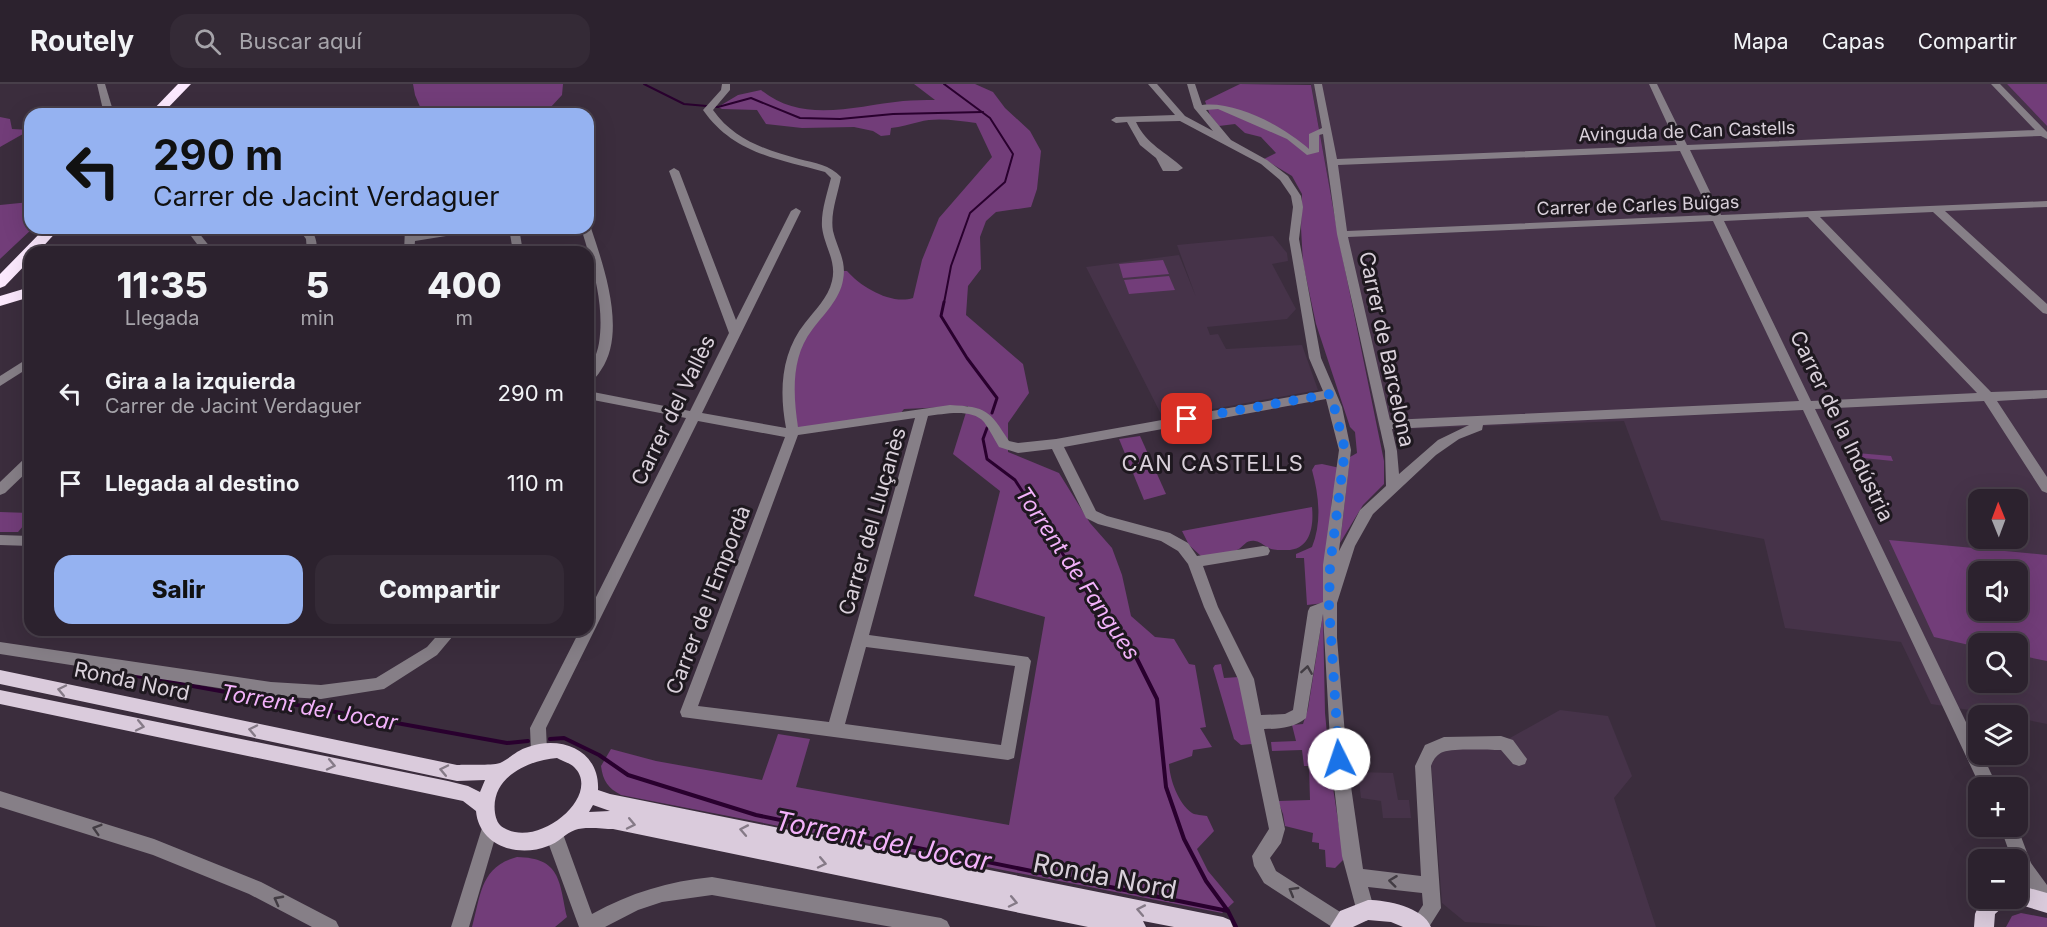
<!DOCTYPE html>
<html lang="es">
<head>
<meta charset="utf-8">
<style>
  body { margin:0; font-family:Inter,sans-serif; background:#342a36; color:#f1f3f6; height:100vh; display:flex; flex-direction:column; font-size:22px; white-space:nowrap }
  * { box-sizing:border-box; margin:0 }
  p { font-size:20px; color:#a6a4aa }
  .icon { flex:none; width:33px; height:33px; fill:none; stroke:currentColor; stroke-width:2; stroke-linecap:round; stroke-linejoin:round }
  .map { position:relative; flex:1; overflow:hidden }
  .drawer { position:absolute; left:24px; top:162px; width:570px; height:390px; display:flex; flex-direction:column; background:#2c222e; border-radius:18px; box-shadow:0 6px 24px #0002,0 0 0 2px #483f4a }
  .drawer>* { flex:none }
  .top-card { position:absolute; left:24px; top:24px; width:570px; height:126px; border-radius:18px; box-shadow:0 6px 24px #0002,0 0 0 2px #483f4a; background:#95b2f1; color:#111; overflow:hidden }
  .needle { width:39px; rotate:359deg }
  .controls { position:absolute; left:1968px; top:405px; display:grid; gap:12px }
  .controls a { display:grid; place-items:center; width:60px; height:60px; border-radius:12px; background:#2c222e; box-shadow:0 6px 24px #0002,0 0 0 2px #483f4a; font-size:30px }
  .pin { position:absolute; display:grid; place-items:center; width:51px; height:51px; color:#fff; margin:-26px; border-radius:12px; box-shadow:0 3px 9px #0006 }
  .me { position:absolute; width:66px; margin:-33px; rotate:356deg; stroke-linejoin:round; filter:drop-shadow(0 0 4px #0008) }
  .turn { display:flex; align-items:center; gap:21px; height:126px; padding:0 30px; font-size:27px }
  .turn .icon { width:78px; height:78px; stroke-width:2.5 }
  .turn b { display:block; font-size:42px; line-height:51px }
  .eta { display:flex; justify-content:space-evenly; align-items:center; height:102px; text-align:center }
  .eta b { font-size:36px; font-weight:800; line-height:42px }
  .cta { display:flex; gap:12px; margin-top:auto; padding:12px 30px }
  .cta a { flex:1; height:69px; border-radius:18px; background:#95b2f1; color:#111; font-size:24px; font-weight:800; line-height:69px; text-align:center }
  .cta a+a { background:#342a36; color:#f1f3f6 }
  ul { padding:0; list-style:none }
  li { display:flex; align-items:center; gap:18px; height:90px; padding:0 30px }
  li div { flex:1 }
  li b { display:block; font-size:22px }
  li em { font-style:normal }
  header { display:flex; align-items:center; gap:36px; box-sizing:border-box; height:84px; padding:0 30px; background:#2c222e; border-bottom:2px solid #483f4a }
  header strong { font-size:28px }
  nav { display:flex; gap:33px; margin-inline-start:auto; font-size:21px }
  .search { width:420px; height:54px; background:#342a36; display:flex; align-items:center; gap:15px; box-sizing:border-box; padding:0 21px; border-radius:18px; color:#a6a4aa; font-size:22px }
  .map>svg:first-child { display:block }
  .built { fill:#463349; fill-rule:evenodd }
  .green { fill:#723d79; fill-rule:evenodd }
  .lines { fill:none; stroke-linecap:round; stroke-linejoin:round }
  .stream-far2 { stroke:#29002e; stroke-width:2 }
  .stream-far1 { stroke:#29002e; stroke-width:3 }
  .stream { stroke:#29002e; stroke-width:4 }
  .minor { fill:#867f87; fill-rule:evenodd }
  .major { fill:#dacbdc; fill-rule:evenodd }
  .highway { fill:#fce9fe; fill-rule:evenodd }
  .oneway { stroke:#423c43 }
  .oneway2 { stroke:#857a87 }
  .route { stroke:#1a73e8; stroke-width:10; stroke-dasharray:0 18 }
  .labels { text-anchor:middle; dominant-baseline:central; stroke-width:6; stroke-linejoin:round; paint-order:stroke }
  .far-street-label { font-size:18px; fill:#d9d0da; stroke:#1e181f }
  .street-label { font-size:21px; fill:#d9d0da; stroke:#1e181f }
  .neighbourhood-label { font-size:22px; letter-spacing:1.5px; fill:#d9d0da; stroke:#1e181f }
  .water-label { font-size:22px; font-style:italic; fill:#f3b2fb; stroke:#1e181f }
  .near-street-label { font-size:26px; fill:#d9d0da; stroke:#1e181f }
  .near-water-label { font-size:27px; font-style:italic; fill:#f3b2fb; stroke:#1e181f }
</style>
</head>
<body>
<header>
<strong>Routely</strong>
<div class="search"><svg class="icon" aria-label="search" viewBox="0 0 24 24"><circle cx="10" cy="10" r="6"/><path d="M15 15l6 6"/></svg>Buscar aquí</div>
<nav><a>Mapa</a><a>Capas</a><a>Compartir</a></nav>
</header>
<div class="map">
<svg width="2047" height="843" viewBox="0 0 2047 843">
  <rect width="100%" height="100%" fill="#3b2d3d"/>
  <g class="built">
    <path d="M1311,0H2007L2047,42V640L2018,634V632L2001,631L1931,620L1901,558L1785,544L1764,455L1661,436L1624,337L1379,346L1338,151ZM1978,416H2018V454H1978ZM1978,488H2018V526H1978ZM1978,560H2018V598H1978Z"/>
    <path d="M1273,152L1287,169L1288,177L1272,180L1296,225L1287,235L1207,243L1210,251L1218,250L1226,265L1302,261L1318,306L1163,334L1086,183L1179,171L1196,213L1177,161Z"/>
    <path d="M1560,626L1608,632L1632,692L1614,714L1656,843H1553L1465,838L1442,819L1430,666L1501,659Z"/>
    <path d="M1358,688L1393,689L1398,716H1409L1411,734H1383L1381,717L1361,714Z"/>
  </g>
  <g class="green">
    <path d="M413,0H563L562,11L550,24V30H423L415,11Z"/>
    <path d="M914,0H975L993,8L1005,24L1030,47L1041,67L1037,105L1031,123L996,128L986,137L980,153L981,185L968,202L966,231L1023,280L1029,309L1008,339V368L1059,389L1090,439L1112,464L1122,491L1131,532L1155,553L1174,555L1189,580L1195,581L1206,643L1200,644L1212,663L1193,666L1192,672L1169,680C1170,696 1178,719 1192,729C1195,731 1203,731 1207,732L1214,747L1197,765L1208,787L1234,818L1222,829L621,711C608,704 603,697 601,682L611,665L656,677L762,696L778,650L810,655L796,703L1009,741L1045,533L974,512L1000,407L953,370L968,322L904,325L900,330L798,345C793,323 791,297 797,275C803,246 827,213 842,187H847C861,203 891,221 913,214L922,176L939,134L992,73L976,39C958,37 937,33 919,38C909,40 901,43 891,44L890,51L881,52L873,47L854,43L802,44L766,40L757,26L722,25L718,23L738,11L761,6C802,40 855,22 903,17C914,16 925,16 935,16Z"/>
    <path d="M1240,0L1311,1L1338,151L1384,377V400L1363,421L1340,459L1350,373L1357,369L1355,348L1350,343L1316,240L1303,179L1301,144L1302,110L1292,92L1264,75L1276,69L1261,53L1245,49L1235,40L1219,42L1210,31L1205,17Z"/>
    <path d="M2007,0H2047V42Z"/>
    <path d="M0,33L10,35L12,45L30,46L0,63Z"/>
    <path d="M30,118V144H33L0,175V121Z"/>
    <path d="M1163,176L1169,190L1123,194L1119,180Z"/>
    <path d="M1169,192L1175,206L1129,210L1124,196Z"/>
    <path d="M1140,352L1166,410L1144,416L1119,355Z"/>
    <path d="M1846,368L1891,372L1893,377L1863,374L1869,386L1854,384Z"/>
    <path d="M1322,380L1340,384L1332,414L1324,519L1307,521L1304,474H1296V470L1312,463C1322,438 1319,412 1312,386L1315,381Z"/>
    <path d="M1312,423C1314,443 1310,467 1285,466C1281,466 1274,466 1271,465C1265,463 1262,458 1255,457C1246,456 1245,461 1239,465C1230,470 1212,470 1202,473L1189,461L1182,447Z"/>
    <path d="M0,428L30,429V434L18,448H0Z"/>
    <path d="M1889,456L2047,471V577L2018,571V560H1978V563L1934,553ZM1978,488H2018V526H1978Z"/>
    <path d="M1323,530L1325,629L1331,691L1344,775L1335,784L1326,783L1325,766L1319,765V759L1312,758L1313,749L1285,742L1283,730L1278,717L1310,716L1309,682H1304L1302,666L1272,667L1271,658L1296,657L1292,641L1303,640L1308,625Z"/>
    <path d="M1221,580L1224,594L1239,593L1252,660L1241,661L1234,655L1213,584L1215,581Z"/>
    <path d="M517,773C561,774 559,797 567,833L555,843H472C481,811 480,783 517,773Z"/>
    <path d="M2021,829L2047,834V843H2006L2012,832Z"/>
  </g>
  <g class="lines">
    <g class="stream-far2">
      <path d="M644,0L684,20L718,23L751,14L800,34L840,35L893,30L983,28"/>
      <path d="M944,219L951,182L970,129L1005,98L1013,70L990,34L944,0"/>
    </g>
    <g class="stream-far1">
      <path d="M944,218L941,232L967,274L997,314L992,329"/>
      <path d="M987,344L983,355L987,375L1015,396L1079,495"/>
    </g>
    <g class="stream">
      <path d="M1078,494L1092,515L1131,563L1157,615L1166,703L1184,755L1206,797L1228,827L1236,843"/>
      <path d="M115,588L507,659L528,657"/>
      <path d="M550,655L564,654L599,671L628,691L756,731L1228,827"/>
    </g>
    <g class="minor">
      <path d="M97,0H105L114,30H104Z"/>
      <path d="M722,0H730V6L713,26C734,56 766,66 799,75C815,79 830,81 841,93C838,110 830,129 833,147C837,164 847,177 843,196C840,215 824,230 812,246C791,273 793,310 798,343L950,321C987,323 989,326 1009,357L1018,359L1056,355L1323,307L1309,274L1289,155L1293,123L1291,112L1280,96L1261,80L1180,37L1136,38C1147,61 1166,68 1183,84L1178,87H1163L1156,74L1140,61L1127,38L1116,39L1111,36L1116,33L1175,31L1148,0H1157L1185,32L1213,47L1194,24L1187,0H1195L1202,21C1237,17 1284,43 1309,65V50L1322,44L1314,0H1322L1337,75L1677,61L1649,0H1657L1687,61L2035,46L1991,0H2000L2047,48V55L2041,52L1690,66L1721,131L2047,117V123L1945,127L2047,220V230L2043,229L1933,128L1820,133L1991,308L2047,306V314L1997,317L2047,393V409L2042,407L1984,317L1815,325L1978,663V670H1982L1998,704H1981L1803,326L1483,341L1482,346L1459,355L1436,371L1373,430L1355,462L1337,519V554L1347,675L1363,785L1421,792L1415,682L1425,661L1444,653L1501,652L1513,656L1527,675L1525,680L1519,682L1513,680L1501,666C1487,666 1455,664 1443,668C1437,670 1433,676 1431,682L1441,824L1429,843H1411L1410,841L1423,821L1422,809L1368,803L1375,828L1372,834L1366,837L1360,834L1357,828L1342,772L1331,675L1323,530L1306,634C1294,644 1279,645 1264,645L1285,745L1281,759L1270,774L1276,787L1348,833L1351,839L1349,843H1332L1264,799L1254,782L1252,772L1269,745L1238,595L1204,523L1188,480L1178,467L1161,457L1098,440L1086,434L1052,365L1018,369L999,363C994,355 990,346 984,338C972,324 944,330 928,332L869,551L1028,573L1031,577L1014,674L1008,676L682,633L680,628L785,353L698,337L546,644L547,667L545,672L539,674L533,672L531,667L530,644L580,546H588V529L686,334L588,315V307L690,327L729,249L669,87L674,84L679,87L736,236L791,127L796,124L801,127L702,329L786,344C779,307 781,269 805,239C815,226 828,214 832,197C837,177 824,162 822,143C821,127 827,110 831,94L825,88C777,75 733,69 703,26L721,6ZM1218,25L1287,55L1307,71L1319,68V51L1323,50L1337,150L1385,367L1386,402L1360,426L1339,467L1351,366L1342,323L1321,274L1299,155L1303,123L1301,112L1288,92L1267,76L1231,56L1206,26ZM1680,67L1711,131L1347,147L1338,81ZM1808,133L1977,309L1811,317L1724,137ZM1713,137L1799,317L1390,336L1348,153ZM1326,315L1339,366L1323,481V518L1310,523L1308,527L1293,626L1285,630L1261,631L1254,595L1218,523L1203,482L1263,472L1268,471L1270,467L1268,463L1263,462L1197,472L1188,459L1170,449L1107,432L1096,427L1064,363ZM915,334L829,638L698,622L798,351ZM1469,341L1438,356L1399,390L1397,367L1392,345ZM866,563L1015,582L1001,661L845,640Z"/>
      <path d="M588,141L591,144C604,183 627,248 601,286C598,291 594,296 588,298C588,284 597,273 599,259C605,220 592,180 581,144H588Z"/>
      <path d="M185,144H195L214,168H203Z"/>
      <path d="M298,144H309C316,151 317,158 317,168H307L306,155Z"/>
      <path d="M405,144H415V150L456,144H482L477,147L415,157L414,168H404Z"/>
      <path d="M509,144H519L523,168H513Z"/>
      <path d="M30,273V283L0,302V292Z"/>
      <path d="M30,372V385L5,409L0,411V398L25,374Z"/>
      <path d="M0,451L30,452V462L0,461Z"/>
      <path d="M442,546H458L437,571L384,605L321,615L271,612L0,570V558L271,598L321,601L376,594L427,563Z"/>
      <path d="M0,707L154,755L261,798L336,837L339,843H312L249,810L153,771L0,723Z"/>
      <path d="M490,736L496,738L498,744L469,843H451L482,744L484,738Z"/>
      <path d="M554,742L560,744L563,750L592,830C630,809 669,797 712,793L941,834L947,837L950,843H892L712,811L662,818L638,826L605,843H579L545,750L548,744Z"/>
      <path d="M2000,742H2017L2031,779L2047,801V825L2041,822L2018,790V776H2012Z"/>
    </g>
    <g class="major">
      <path d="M0,586L457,681C468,680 490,682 500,679C509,675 517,666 528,663C562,651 600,667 598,706L610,710L1223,833L1230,836L1233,843H1174L1143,837L1146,843H1088L613,745C603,745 585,742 575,746C566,749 558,759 548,762C518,774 479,762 476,727L463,717L0,620V606L448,697L468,702L480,708L485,696L457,697L0,600ZM557,674C562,677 570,679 574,683C603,711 539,765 504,744C498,741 496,735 495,729C490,693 529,676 557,674ZM593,721L610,727L589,728Z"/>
      <path d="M2018,801L2047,809V829L2011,818L2010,814H2018Z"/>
      <path d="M1982,814H2008L2005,821L1995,830L1994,843H1974L1975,830Z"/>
      <path d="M1368,816C1387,816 1423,823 1431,843H1403L1391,838L1368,836L1353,843H1330L1340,827Z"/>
    </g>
    <g class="highway">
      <path d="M178,0H191L162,30H149Z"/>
      <path d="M45,144H60L38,168H30V176L5,202L0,204V190Z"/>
      <path d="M30,203V213L0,222V212Z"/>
    </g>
  </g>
  <defs><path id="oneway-chevron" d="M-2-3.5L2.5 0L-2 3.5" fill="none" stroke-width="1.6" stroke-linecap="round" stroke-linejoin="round" transform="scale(1.5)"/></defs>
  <g class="oneway">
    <use href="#oneway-chevron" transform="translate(1307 586) rotate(-81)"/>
    <use href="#oneway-chevron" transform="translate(97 745) rotate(-163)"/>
    <use href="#oneway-chevron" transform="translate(1393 797) rotate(-173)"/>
    <use href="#oneway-chevron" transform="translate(1293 807) rotate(-150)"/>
    <use href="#oneway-chevron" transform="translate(278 816) rotate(-152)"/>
  </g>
  <g class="oneway2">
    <use href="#oneway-chevron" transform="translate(62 606) rotate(-168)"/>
    <use href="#oneway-chevron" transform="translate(140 642) rotate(12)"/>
    <use href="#oneway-chevron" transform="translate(253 646) rotate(-168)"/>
    <use href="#oneway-chevron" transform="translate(331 681) rotate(12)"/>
    <use href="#oneway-chevron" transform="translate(444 686) rotate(-168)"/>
    <use href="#oneway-chevron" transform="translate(631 740) rotate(12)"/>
    <use href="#oneway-chevron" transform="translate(744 746) rotate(-169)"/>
    <use href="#oneway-chevron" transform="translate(822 779) rotate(12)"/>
    <use href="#oneway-chevron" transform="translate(1013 818) rotate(12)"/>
    <use href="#oneway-chevron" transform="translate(1141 826) rotate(-169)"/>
  </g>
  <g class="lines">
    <path class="route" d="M1187,335L1331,310L1345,366L1330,482L1329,522L1339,675"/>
  </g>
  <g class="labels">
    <g class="far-street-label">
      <text transform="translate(1687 47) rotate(-2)">Avinguda de Can Castells</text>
      <text transform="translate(1638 121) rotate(-2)">Carrer de Carles Buïgas</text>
    </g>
    <g class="street-label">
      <text transform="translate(1387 265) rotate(78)">Carrer de Barcelona</text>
      <text transform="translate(673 326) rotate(-64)">Carrer del Vallès</text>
      <text transform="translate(1842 342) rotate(64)">Carrer de la Indústria</text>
      <text transform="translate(872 437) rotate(-74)">Carrer del Lluçanès</text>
      <text transform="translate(708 516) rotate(-69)">Carrer de l'Empordà</text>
      <text transform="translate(132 597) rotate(12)">Ronda Nord</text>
    </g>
    <g class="neighbourhood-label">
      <text x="1213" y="379">CAN CASTELLS</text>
    </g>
    <g class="water-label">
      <text transform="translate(1078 489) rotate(56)">Torrent de Fangues</text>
      <text transform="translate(309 623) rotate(10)">Torrent del Jocar</text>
    </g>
    <g class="near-street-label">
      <text transform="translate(1105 792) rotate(11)">Ronda Nord</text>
    </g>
    <g class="near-water-label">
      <text transform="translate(883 757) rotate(11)">Torrent del Jocar</text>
    </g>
  </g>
</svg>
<div class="controls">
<a><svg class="needle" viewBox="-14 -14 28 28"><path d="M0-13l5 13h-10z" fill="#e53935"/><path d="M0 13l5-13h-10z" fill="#a6a4aa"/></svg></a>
<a><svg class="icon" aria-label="sound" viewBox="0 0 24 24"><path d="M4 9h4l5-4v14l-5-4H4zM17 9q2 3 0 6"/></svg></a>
<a><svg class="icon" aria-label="search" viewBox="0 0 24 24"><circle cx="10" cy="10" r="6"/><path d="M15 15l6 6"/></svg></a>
<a><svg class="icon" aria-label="layers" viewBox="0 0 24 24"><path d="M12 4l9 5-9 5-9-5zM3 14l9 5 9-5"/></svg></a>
<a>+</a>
<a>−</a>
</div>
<div class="pin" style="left:1187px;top:335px;background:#d93025"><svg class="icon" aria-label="arrive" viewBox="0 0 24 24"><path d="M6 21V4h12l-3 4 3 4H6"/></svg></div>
<svg class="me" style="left:1339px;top:675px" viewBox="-20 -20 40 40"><circle r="19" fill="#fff"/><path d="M0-13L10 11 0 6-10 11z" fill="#1a73e8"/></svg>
<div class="top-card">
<div class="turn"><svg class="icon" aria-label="left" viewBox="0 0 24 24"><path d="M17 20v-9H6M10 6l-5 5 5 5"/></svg><div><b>290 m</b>Carrer de Jacint Verdaguer</div></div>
</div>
<section class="drawer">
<div class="eta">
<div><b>11:35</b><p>Llegada</p></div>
<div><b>5</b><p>min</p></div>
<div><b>400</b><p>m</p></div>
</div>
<ul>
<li><svg class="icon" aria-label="left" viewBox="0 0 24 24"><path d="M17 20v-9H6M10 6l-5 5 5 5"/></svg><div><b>Gira a la izquierda</b><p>Carrer de Jacint Verdaguer</p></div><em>290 m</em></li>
<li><svg class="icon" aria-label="arrive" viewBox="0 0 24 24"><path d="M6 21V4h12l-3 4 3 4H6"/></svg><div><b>Llegada al destino</b></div><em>110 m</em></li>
</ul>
<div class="cta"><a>Salir</a><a>Compartir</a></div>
</section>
</div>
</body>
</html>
